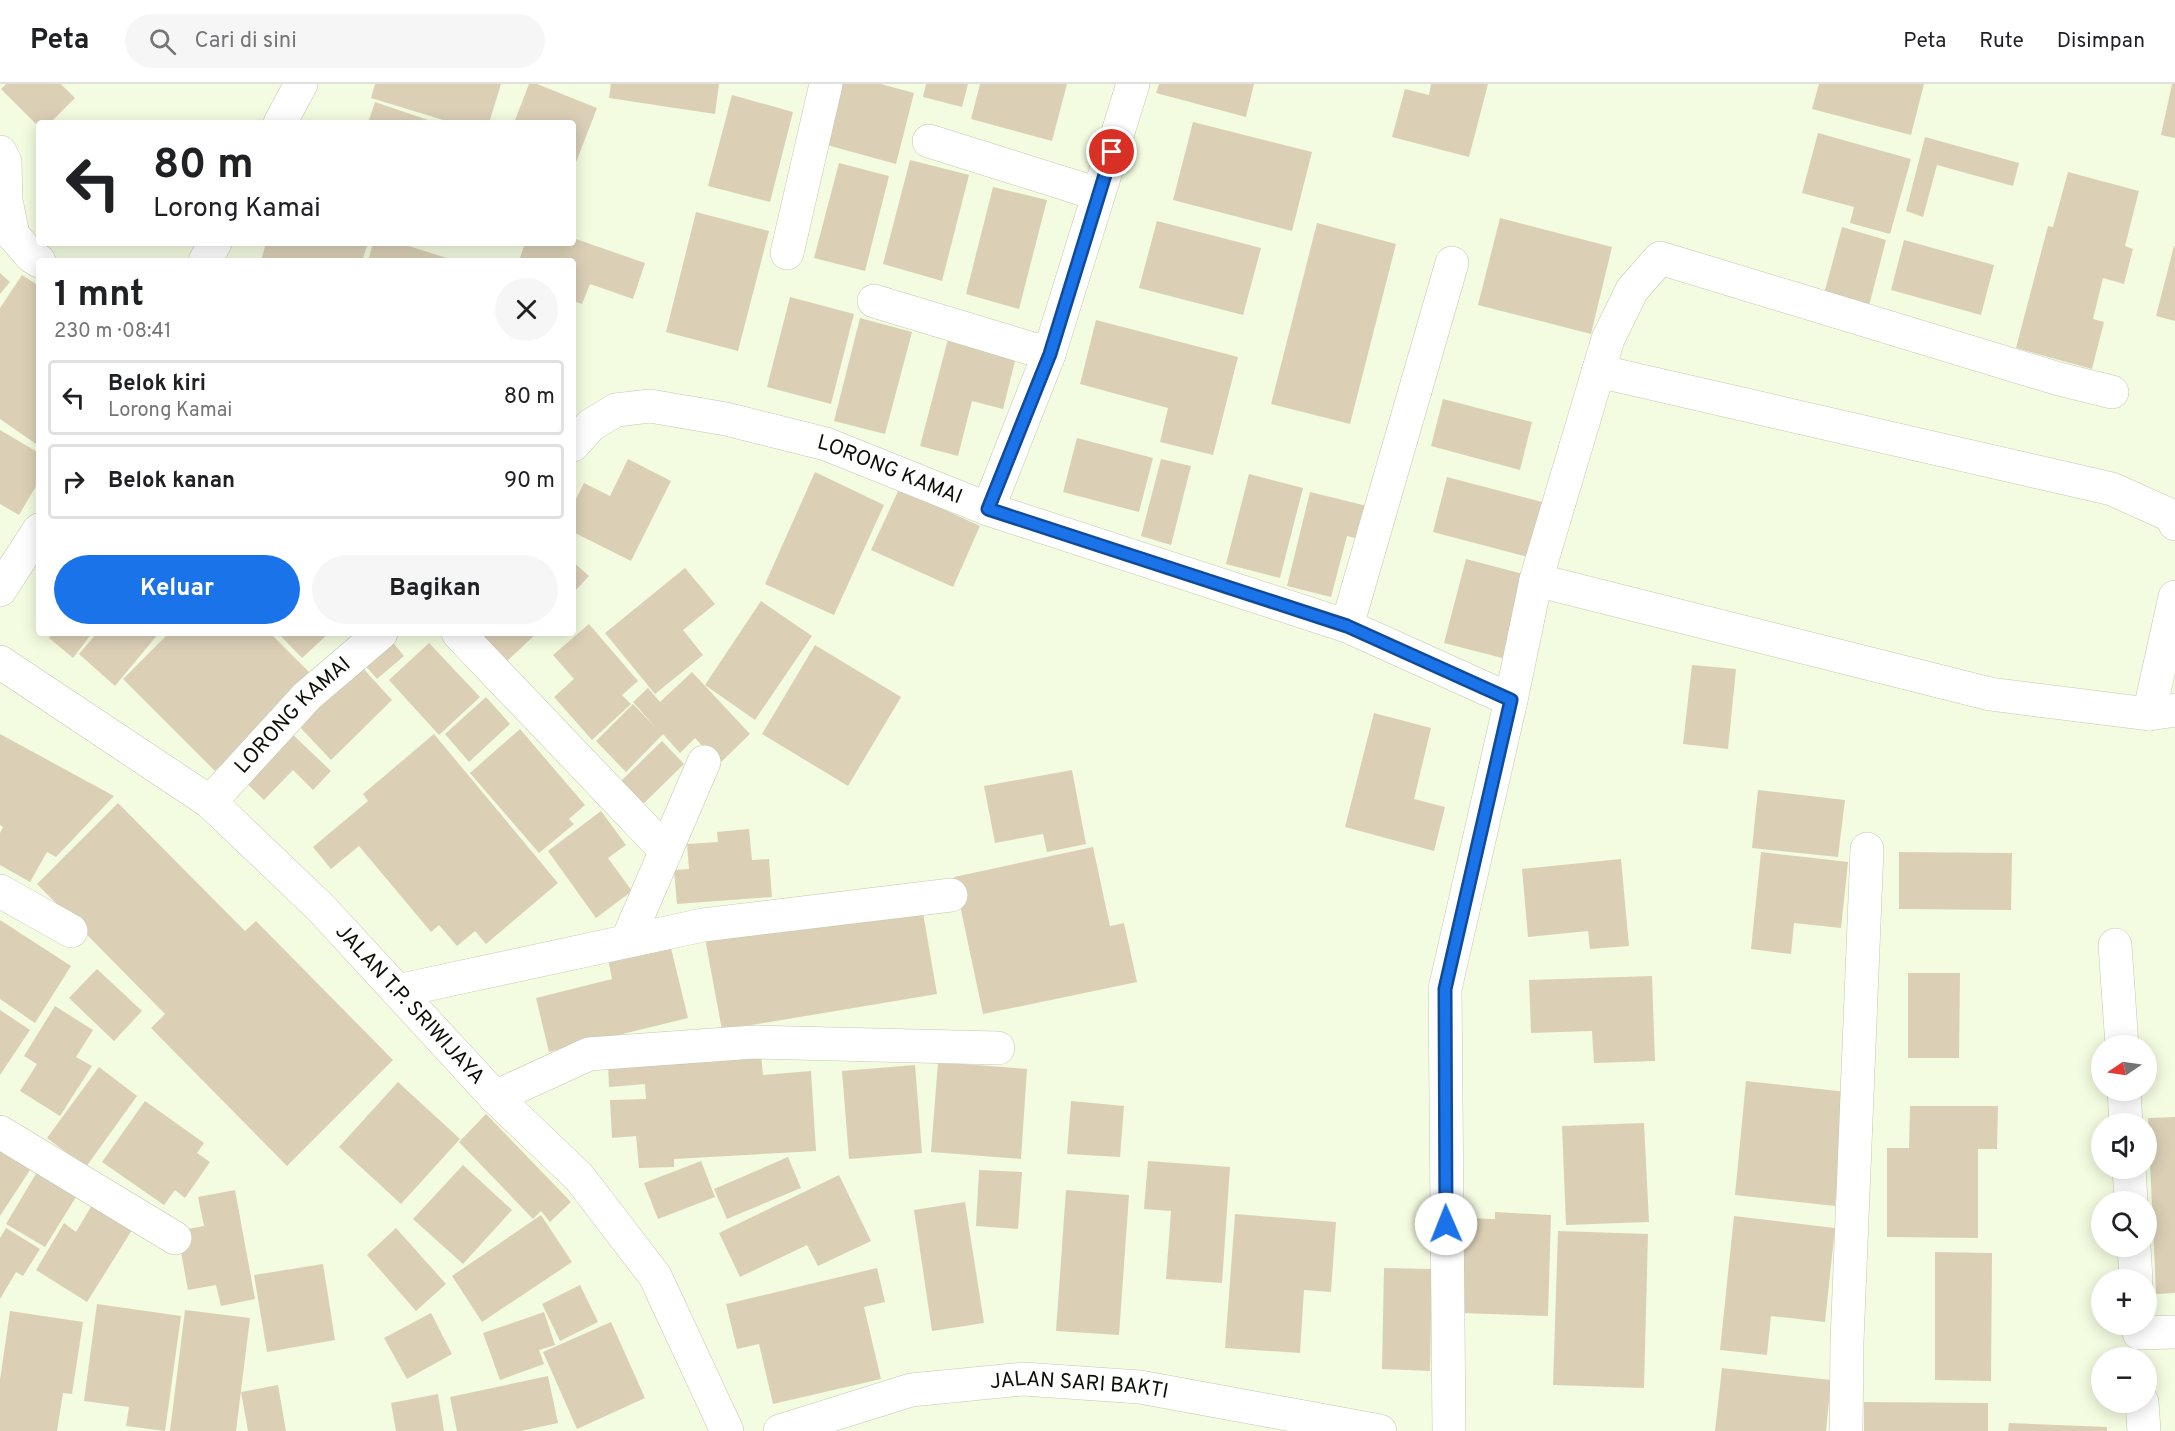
<!DOCTYPE html>
<html lang="id">
<head>
<meta charset="utf-8">
<style>
  body { margin:0; font-family:Overpass,sans-serif; background:#f6f6f6; color:#202124; height:100vh; display:flex; flex-direction:column; font-size:22px; white-space:nowrap }
  * { box-sizing:border-box; margin:0 }
  p { font-size:20px; color:#757577 }
  .icon { flex:none; width:33px; height:33px; fill:none; stroke:currentColor; stroke-width:2; stroke-linecap:round; stroke-linejoin:round }
  .map { position:relative; flex:1; overflow:hidden }
  .details { position:absolute; left:36px; top:174px; width:540px; height:378px; display:flex; flex-direction:column; background:#fff; border-radius:6px; box-shadow:0 3px 15px #0003 }
  .details>* { flex:none }
  .top-card { position:absolute; left:36px; top:36px; width:540px; height:126px; border-radius:6px; box-shadow:0 3px 15px #0003; background:#fff; color:#202124; overflow:hidden }
  .needle { width:39px; rotate:257deg }
  .fabs { position:absolute; left:2091px; top:951px; display:grid; gap:12px }
  .fabs a { display:grid; place-items:center; width:66px; height:66px; border-radius:50%; background:#fff; box-shadow:0 3px 15px #0003; font-size:30px }
  .pin { position:absolute; display:grid; place-items:center; width:51px; height:51px; color:#fff; margin:-26px; border:3px solid #fff; border-radius:50%; box-shadow:0 2px 6px #0007 }
  .me { position:absolute; width:66px; margin:-33px; rotate:359deg; stroke-linejoin:round; filter:drop-shadow(0 0 4px #0008) }
  .turn { display:flex; align-items:center; gap:21px; height:126px; padding:0 18px; font-size:27px }
  .turn .icon { width:78px; height:78px; stroke-width:2.5 }
  .turn b { display:block; font-size:42px; line-height:51px }
  .round { display:grid; place-items:center; flex:none; width:63px; height:63px; border-radius:32px; background:#f6f6f6 }
  .headline { display:flex; align-items:center; justify-content:space-between; height:102px; padding:0 18px }
  h1 { font-size:36px; font-weight:700; line-height:45px }
  .action { display:flex; gap:12px; margin-top:auto; padding:12px 18px }
  .action a { flex:1; height:69px; border-radius:36px; background:#1a73e8; color:#fff; font-size:24px; font-weight:700; line-height:69px; text-align:center }
  .action a+a { background:#f6f6f6; color:#202124 }
  ul { padding:0; list-style:none }
  li { display:flex; align-items:center; gap:18px; height:75px; margin:0 12px 9px; padding:0 6px; border:3px solid #e0e0e0; border-radius:6px }
  li div { flex:1 }
  li b { display:block; font-size:22px }
  li em { font-style:normal }
  header { display:flex; align-items:center; gap:36px; box-sizing:border-box; height:84px; padding:0 30px; background:#fff; border-bottom:2px solid #e0e0e0 }
  header strong { font-size:28px }
  nav { display:flex; gap:33px; margin-inline-start:auto; font-size:21px }
  .search { width:420px; height:54px; background:#f6f6f6; display:flex; align-items:center; gap:15px; box-sizing:border-box; padding:0 21px; border-radius:33px; color:#757577; font-size:22px }
  .map>svg:first-child { display:block }
  .building { fill:#dbd0b6 }
  .lines { fill:none; stroke-linecap:round; stroke-linejoin:round }
  .minor-casing { stroke:#c1c9af; stroke-width:34 }
  .tertiary-casing { stroke:#c1c9af; stroke-width:34 }
  .secondary-casing { stroke:#c1c9af; stroke-width:34 }
  .minor { stroke:#fff; stroke-width:33 }
  .tertiary { stroke:#fff; stroke-width:33 }
  .secondary { stroke:#fff; stroke-width:33 }
  .route-casing { stroke:#114b97; stroke-width:15 }
  .route { stroke:#1a73e8; stroke-width:10 }
  .labels { text-anchor:middle; dominant-baseline:central; stroke-width:4.5; stroke-linejoin:round; paint-order:stroke }
  .street-label { font-size:21px; fill:#0d1007; stroke:#fff }
</style>
</head>
<body>
<header>
<strong>Peta</strong>
<div class="search"><svg class="icon" aria-label="search" viewBox="0 0 24 24"><circle cx="10" cy="10" r="6"/><path d="M15 15l6 6"/></svg>Cari di sini</div>
<nav><a>Peta</a><a>Rute</a><a>Disimpan</a></nav>
</header>
<div class="map">
<svg width="2175" height="1347" viewBox="0 0 2175 1347">
  <rect width="100%" height="100%" fill="#f3fce0"/>
  <g class="building">
    <path d="M6,0H61L75,14L50,39H39V43L1,5Z"/>
    <path d="M375,0H501L489,39H453L371,14Z"/>
    <path d="M529,0H537L597,24L573,86V39H514Z"/>
    <path d="M611,0H719L715,30L609,14Z"/>
    <path d="M842,0H881L914,9L896,80L827,61Z"/>
    <path d="M926,0H968L962,23L923,13Z"/>
    <path d="M980,0H1067L1052,57L971,35Z"/>
    <path d="M1159,0H1254L1246,33L1156,9Z"/>
    <path d="M1431,0H1488L1469,73L1392,53L1405,5L1429,11Z"/>
    <path d="M1819,0H1924L1911,51L1812,25Z"/>
    <path d="M2172,0H2175V54L2161,51Z"/>
    <path d="M732,11L793,28L770,118L708,102Z"/>
    <path d="M375,18L437,39H368Z"/>
    <path d="M1193,38L1312,68L1292,147L1173,116Z"/>
    <path d="M1818,49L1911,75L1890,150L1850,139L1854,123L1802,109Z"/>
    <path d="M1925,53L2019,79L2013,102L1937,81L1923,133L1906,127Z"/>
    <path d="M910,76L969,91L942,197L883,180Z"/>
    <path d="M839,79L889,92L865,187L814,174Z"/>
    <path d="M2068,88L2139,107L2125,162L2133,165L2124,200L2103,194L2093,235L2104,238L2092,285L2016,264L2048,142L2053,143Z"/>
    <path d="M993,103L1047,116L1019,225L966,210Z"/>
    <path d="M696,128L769,147L738,267L666,248Z"/>
    <path d="M1500,134L1612,163L1591,250L1478,221Z"/>
    <path d="M1157,137L1261,164L1243,231L1139,204Z"/>
    <path d="M1317,139L1396,160L1350,340L1271,320Z"/>
    <path d="M1842,143L1886,156L1869,222L1824,210Z"/>
    <path d="M573,154L645,179L633,215L590,200L582,220L573,217V177H519L525,159H573Z"/>
    <path d="M1904,156L1994,181L1981,231L1891,206Z"/>
    <path d="M266,159H368L362,177H261Z"/>
    <path d="M373,159H399L450,175L449,177H368Z"/>
    <path d="M2174,162H2175V237L2156,232Z"/>
    <path d="M0,189L10,198L0,210Z"/>
    <path d="M22,191L39,202V362L0,335V224Z"/>
    <path d="M790,213L854,230L831,320L767,303Z"/>
    <path d="M860,234L912,248L885,350L834,337Z"/>
    <path d="M1096,236L1238,273L1213,371L1160,358L1168,324L1080,300Z"/>
    <path d="M948,255L1016,273L1003,325L972,317L958,372L920,362Z"/>
    <path d="M1443,315L1532,338L1520,386L1431,362Z"/>
    <path d="M0,346L39,369V397L19,431L0,420Z"/>
    <path d="M1077,354L1153,374L1139,428L1063,408Z"/>
    <path d="M628,375L671,397L631,477L573,448V421L584,399L610,412Z"/>
    <path d="M1161,375L1191,382L1171,461L1141,452Z"/>
    <path d="M815,388L884,421L834,531L765,500Z"/>
    <path d="M1249,390L1303,404L1280,494L1226,480Z"/>
    <path d="M1447,393L1542,418L1528,473L1433,448Z"/>
    <path d="M899,405L980,442L953,503L871,466Z"/>
    <path d="M1310,408L1371,423L1363,456L1347,452L1331,513L1287,502Z"/>
    <path d="M1466,475L1527,491L1506,575L1444,559Z"/>
    <path d="M573,478L589,492L573,509Z"/>
    <path d="M685,484L715,520L683,546L703,571L655,610L605,549Z"/>
    <path d="M761,517L812,552L755,636L705,601Z"/>
    <path d="M589,540L638,597L622,611L631,620L592,656L554,613L574,595L553,571Z"/>
    <path d="M53,549H92L73,574L49,554Z"/>
    <path d="M97,549H159L115,602L79,570Z"/>
    <path d="M169,549H270L311,590L215,687L123,595Z"/>
    <path d="M278,549H329L302,574Z"/>
    <path d="M385,549L404,572L377,595L358,573Z"/>
    <path d="M476,549H537L504,580Z"/>
    <path d="M429,559L480,613L439,651L389,596Z"/>
    <path d="M815,561L901,613L848,702L762,650Z"/>
    <path d="M360,581L392,616L331,676L298,641Z"/>
    <path d="M1692,581L1736,585L1728,665L1683,660Z"/>
    <path d="M692,588L750,650L719,680L695,654L680,669L663,650L626,688L596,657L633,620L656,644L633,618L648,604L660,618Z"/>
    <path d="M486,613L510,640L469,678L445,650Z"/>
    <path d="M1374,629L1431,644L1414,715L1445,723L1434,767L1345,743Z"/>
    <path d="M520,645L585,721L569,735L574,740L539,769L470,689Z"/>
    <path d="M288,646L331,687L313,706L293,686L264,716L241,694Z"/>
    <path d="M0,650L114,712L56,773L47,768L30,798L0,781V749L3,743L0,741Z"/>
    <path d="M434,650L558,799L486,860L475,847L457,862L439,841L431,848L359,762L331,785L313,763L368,717L363,710Z"/>
    <path d="M662,657L684,680L639,724L617,701Z"/>
    <path d="M1072,686L1086,760L1047,768L1043,750L995,759L984,702Z"/>
    <path d="M1758,706L1845,716L1838,773L1752,764Z"/>
    <path d="M118,719L245,847L256,837L393,976L287,1082L151,944L165,930L37,800Z"/>
    <path d="M601,727L626,761L608,774L632,807L596,834L548,767Z"/>
    <path d="M749,745L752,776L769,775L772,813L677,820L674,786L689,785L687,760L718,758L717,748Z"/>
    <path d="M1093,763L1110,842L1124,839L1137,898L983,930L954,793Z"/>
    <path d="M1761,768L1848,778L1841,844L1794,839L1791,870L1751,865Z"/>
    <path d="M1899,768L2012,769L2011,826L1899,825Z"/>
    <path d="M1621,775L1629,862L1590,865L1588,847L1528,853L1522,785Z"/>
    <path d="M922,823L937,910L722,946L704,849L766,839L768,850Z"/>
    <path d="M0,836L71,882L35,939L0,915Z"/>
    <path d="M670,860L688,934L549,968L536,914L612,895L608,875Z"/>
    <path d="M97,885L142,927L114,957L69,914Z"/>
    <path d="M1908,889H1960L1959,974H1908Z"/>
    <path d="M1652,892L1655,977L1594,979L1592,947L1531,949L1529,896Z"/>
    <path d="M55,922L93,946L76,973L92,982L60,1032L20,1007L37,980L24,972Z"/>
    <path d="M0,926L30,946L0,991Z"/>
    <path d="M761,969L763,991L811,987L816,1067L674,1075V1083L639,1084L636,1052L612,1054L610,1016L646,1015L645,1000L609,1003L608,978Z"/>
    <path d="M938,978L1027,985L1021,1075L931,1068Z"/>
    <path d="M915,981L922,1069L849,1075L842,987Z"/>
    <path d="M99,983L137,1012L86,1083L47,1054Z"/>
    <path d="M1746,997L1847,1008L1835,1122L1735,1111Z"/>
    <path d="M398,998L460,1055L401,1120L339,1063Z"/>
    <path d="M145,1017L204,1059L197,1069L210,1078L185,1114L175,1106L164,1121L102,1078Z"/>
    <path d="M1071,1017L1124,1022L1120,1073L1067,1070Z"/>
    <path d="M1910,1022H1998L1997,1065H1978V1154L1887,1153V1064H1909Z"/>
    <path d="M486,1030L571,1118L550,1138L541,1127L533,1135L459,1058Z"/>
    <path d="M2175,1033V1209L2156,1210L2148,1034Z"/>
    <path d="M1644,1039L1649,1138L1566,1141L1562,1042Z"/>
    <path d="M0,1065L30,1086L0,1132Z"/>
    <path d="M788,1073L801,1104L727,1135L714,1105Z"/>
    <path d="M701,1077L715,1113L658,1135L644,1099Z"/>
    <path d="M1148,1077L1230,1083L1222,1199L1166,1195L1171,1127L1144,1125Z"/>
    <path d="M463,1081L512,1126L463,1180L413,1135Z"/>
    <path d="M979,1086L1022,1088L1018,1145L976,1142Z"/>
    <path d="M37,1088L76,1113L45,1163L6,1140Z"/>
    <path d="M839,1091L871,1157L818,1182L807,1161L740,1193L719,1149Z"/>
    <path d="M235,1106L255,1215L221,1222L216,1201L188,1206L177,1147L204,1142L198,1113Z"/>
    <path d="M1066,1106L1129,1111L1119,1251L1056,1247Z"/>
    <path d="M965,1118L984,1239L932,1247L914,1126Z"/>
    <path d="M92,1121L132,1146L87,1218L36,1186L64,1139L76,1148Z"/>
    <path d="M1495,1128L1551,1131L1548,1232L1461,1229L1464,1134L1495,1135Z"/>
    <path d="M1235,1130L1336,1138L1331,1208L1304,1206L1300,1269L1225,1264Z"/>
    <path d="M541,1131L572,1178L482,1238L452,1192Z"/>
    <path d="M1734,1132L1835,1144L1825,1238L1771,1232L1767,1271L1720,1266Z"/>
    <path d="M6,1144L40,1165L23,1192L16,1188L0,1215V1154Z"/>
    <path d="M396,1144L446,1200L416,1227L367,1171Z"/>
    <path d="M1558,1147L1648,1150L1644,1304L1553,1301Z"/>
    <path d="M1935,1168L1992,1169L1991,1297L1935,1296Z"/>
    <path d="M323,1180L335,1256L267,1268L254,1191Z"/>
    <path d="M877,1184L885,1218L864,1223L881,1295L773,1320L759,1260L737,1265L726,1220Z"/>
    <path d="M1384,1184L1432,1185L1430,1287L1382,1285Z"/>
    <path d="M580,1201L598,1238L560,1257L542,1220Z"/>
    <path d="M97,1220L181,1232L165,1347L126,1342L129,1323L84,1317Z"/>
    <path d="M185,1226L250,1234L236,1347H170Z"/>
    <path d="M10,1227L83,1238L72,1310L63,1309L57,1347H0V1296Z"/>
    <path d="M544,1228L555,1261L539,1266L544,1280L500,1296L483,1249Z"/>
    <path d="M431,1229L452,1270L407,1295L384,1254Z"/>
    <path d="M611,1238L645,1314L577,1345L543,1268Z"/>
    <path d="M1722,1284L1831,1296L1826,1347H1715Z"/>
    <path d="M548,1292L558,1339L521,1347H457L450,1313Z"/>
    <path d="M278,1301L286,1347H248L241,1308Z"/>
    <path d="M438,1310L444,1347H396L391,1319Z"/>
    <path d="M1864,1318L1988,1319V1347H1864Z"/>
    <path d="M2009,1339L2107,1343V1347H2008Z"/>
  </g>
  <g class="lines">
    <defs>
      <g id="minor">
        <path d="M929,57L1098,110"/>
        <path d="M0,68L5,78L6,116L13,151L31,172L39,177"/>
        <path d="M787,169L826,0"/>
        <path d="M874,217L1049,270"/>
        <path d="M1598,287L2112,405L2172,432L2175,440"/>
        <path id="s1" d="M573,361L591,341L616,326L650,322L726,335L826,360L988,425L1347,542L1511,616"/>
        <path d="M988,425L1049,270L1133,0"/>
        <path d="M1536,496L1990,610L2149,630L2175,626"/>
        <path d="M1347,542L1452,179"/>
        <path d="M458,549L666,767"/>
        <path d="M2149,630L2175,513"/>
        <path id="s2" d="M210,718L307,612L381,549"/>
        <path d="M0,807L71,847"/>
        <path d="M627,857L704,678"/>
        <path d="M2115,861L2122,962"/>
        <path d="M397,907L703,841L951,811"/>
        <path d="M2124,1006L2126,1040"/>
        <path d="M495,1013L589,970L754,958L998,964"/>
        <path d="M0,1048L175,1154"/>
        <path d="M2129,1084L2131,1118"/>
        <path d="M2134,1162L2136,1196"/>
        <path d="M2139,1249L2175,1248"/>
        <path d="M2142,1318L2144,1347"/>
        <path d="M1449,1347L1445,905L1511,616L1536,496L1608,255L1632,206L1660,174L2059,295L2112,308"/>
        <path d="M1846,1347L1847,1258L1867,765"/>
      </g>
      <g id="tertiary">
        <path d="M280,39L301,0"/>
        <path d="M205,177L215,159"/>
        <path d="M0,506L39,446"/>
      </g>
      <g id="secondary">
        <path id="s3" d="M0,578L210,718L321,824L495,1013L579,1093L655,1192L727,1347"/>
        <path id="s4" d="M780,1347L911,1306L1023,1295L1140,1303L1380,1347"/>
      </g>
    </defs>
    <use href="#minor" class="minor-casing"/>
    <use href="#tertiary" class="tertiary-casing"/>
    <use href="#secondary" class="secondary-casing"/>
    <use href="#minor" class="minor"/>
    <use href="#tertiary" class="tertiary"/>
    <use href="#secondary" class="secondary"/>
  </g>
  <g class="lines">
    <defs>
      <path id="route" d="M1112,68L1050,270L988,425L1347,542L1511,616L1445,905L1446,1140"/>
    </defs>
    <use href="#route" class="route-casing"/>
    <use href="#route" class="route"/>
  </g>
  <g class="labels">
    <g class="street-label">
      <text stroke="none"><textPath href="#s1" startOffset="339">LORONG KAMAI</textPath></text>
      <text stroke="none"><textPath href="#s2" startOffset="120">LORONG KAMAI</textPath></text>
      <text stroke="none"><textPath href="#s3" startOffset="537">JALAN T.P. SRIWIJAYA</textPath></text>
      <text stroke="none"><textPath href="#s4" startOffset="306">JALAN SARI BAKTI</textPath></text>
    </g>
  </g>
</svg>
<div class="fabs">
<a><svg class="needle" viewBox="-14 -14 28 28"><path d="M0-13l5 13h-10z" fill="#e53935"/><path d="M0 13l5-13h-10z" fill="#757577"/></svg></a>
<a><svg class="icon" aria-label="sound" viewBox="0 0 24 24"><path d="M4 9h4l5-4v14l-5-4H4zM17 9q2 3 0 6"/></svg></a>
<a><svg class="icon" aria-label="search" viewBox="0 0 24 24"><circle cx="10" cy="10" r="6"/><path d="M15 15l6 6"/></svg></a>
<a>+</a>
<a>−</a>
</div>
<div class="pin" style="left:1112px;top:68px;background:#d93025"><svg class="icon" aria-label="arrive" viewBox="0 0 24 24"><path d="M6 21V4h12l-3 4 3 4H6"/></svg></div>
<svg class="me" style="left:1446px;top:1140px" viewBox="-20 -20 40 40"><circle r="19" fill="#fff"/><path d="M0-13L10 11 0 6-10 11z" fill="#1a73e8"/></svg>
<div class="top-card">
<div class="turn"><svg class="icon" aria-label="left" viewBox="0 0 24 24"><path d="M17 20v-9H6M10 6l-5 5 5 5"/></svg><div><b>80 m</b>Lorong Kamai</div></div>
</div>
<section class="details">
<div class="headline"><div><h1>1 mnt</h1><p>230 m · 08:41</p></div><a class="round"><svg class="icon" aria-label="close" viewBox="0 0 24 24"><path d="M6 6l12 12M18 6L6 18"/></svg></a></div>
<ul>
<li><svg class="icon" aria-label="left" viewBox="0 0 24 24"><path d="M17 20v-9H6M10 6l-5 5 5 5"/></svg><div><b>Belok kiri</b><p>Lorong Kamai</p></div><em>80 m</em></li>
<li><svg class="icon" aria-label="right" viewBox="0 0 24 24"><path d="M7 20v-9h11M14 6l5 5-5 5"/></svg><div><b>Belok kanan</b></div><em>90 m</em></li>
</ul>
<div class="action"><a>Keluar</a><a>Bagikan</a></div>
</section>
</div>
</body>
</html>
